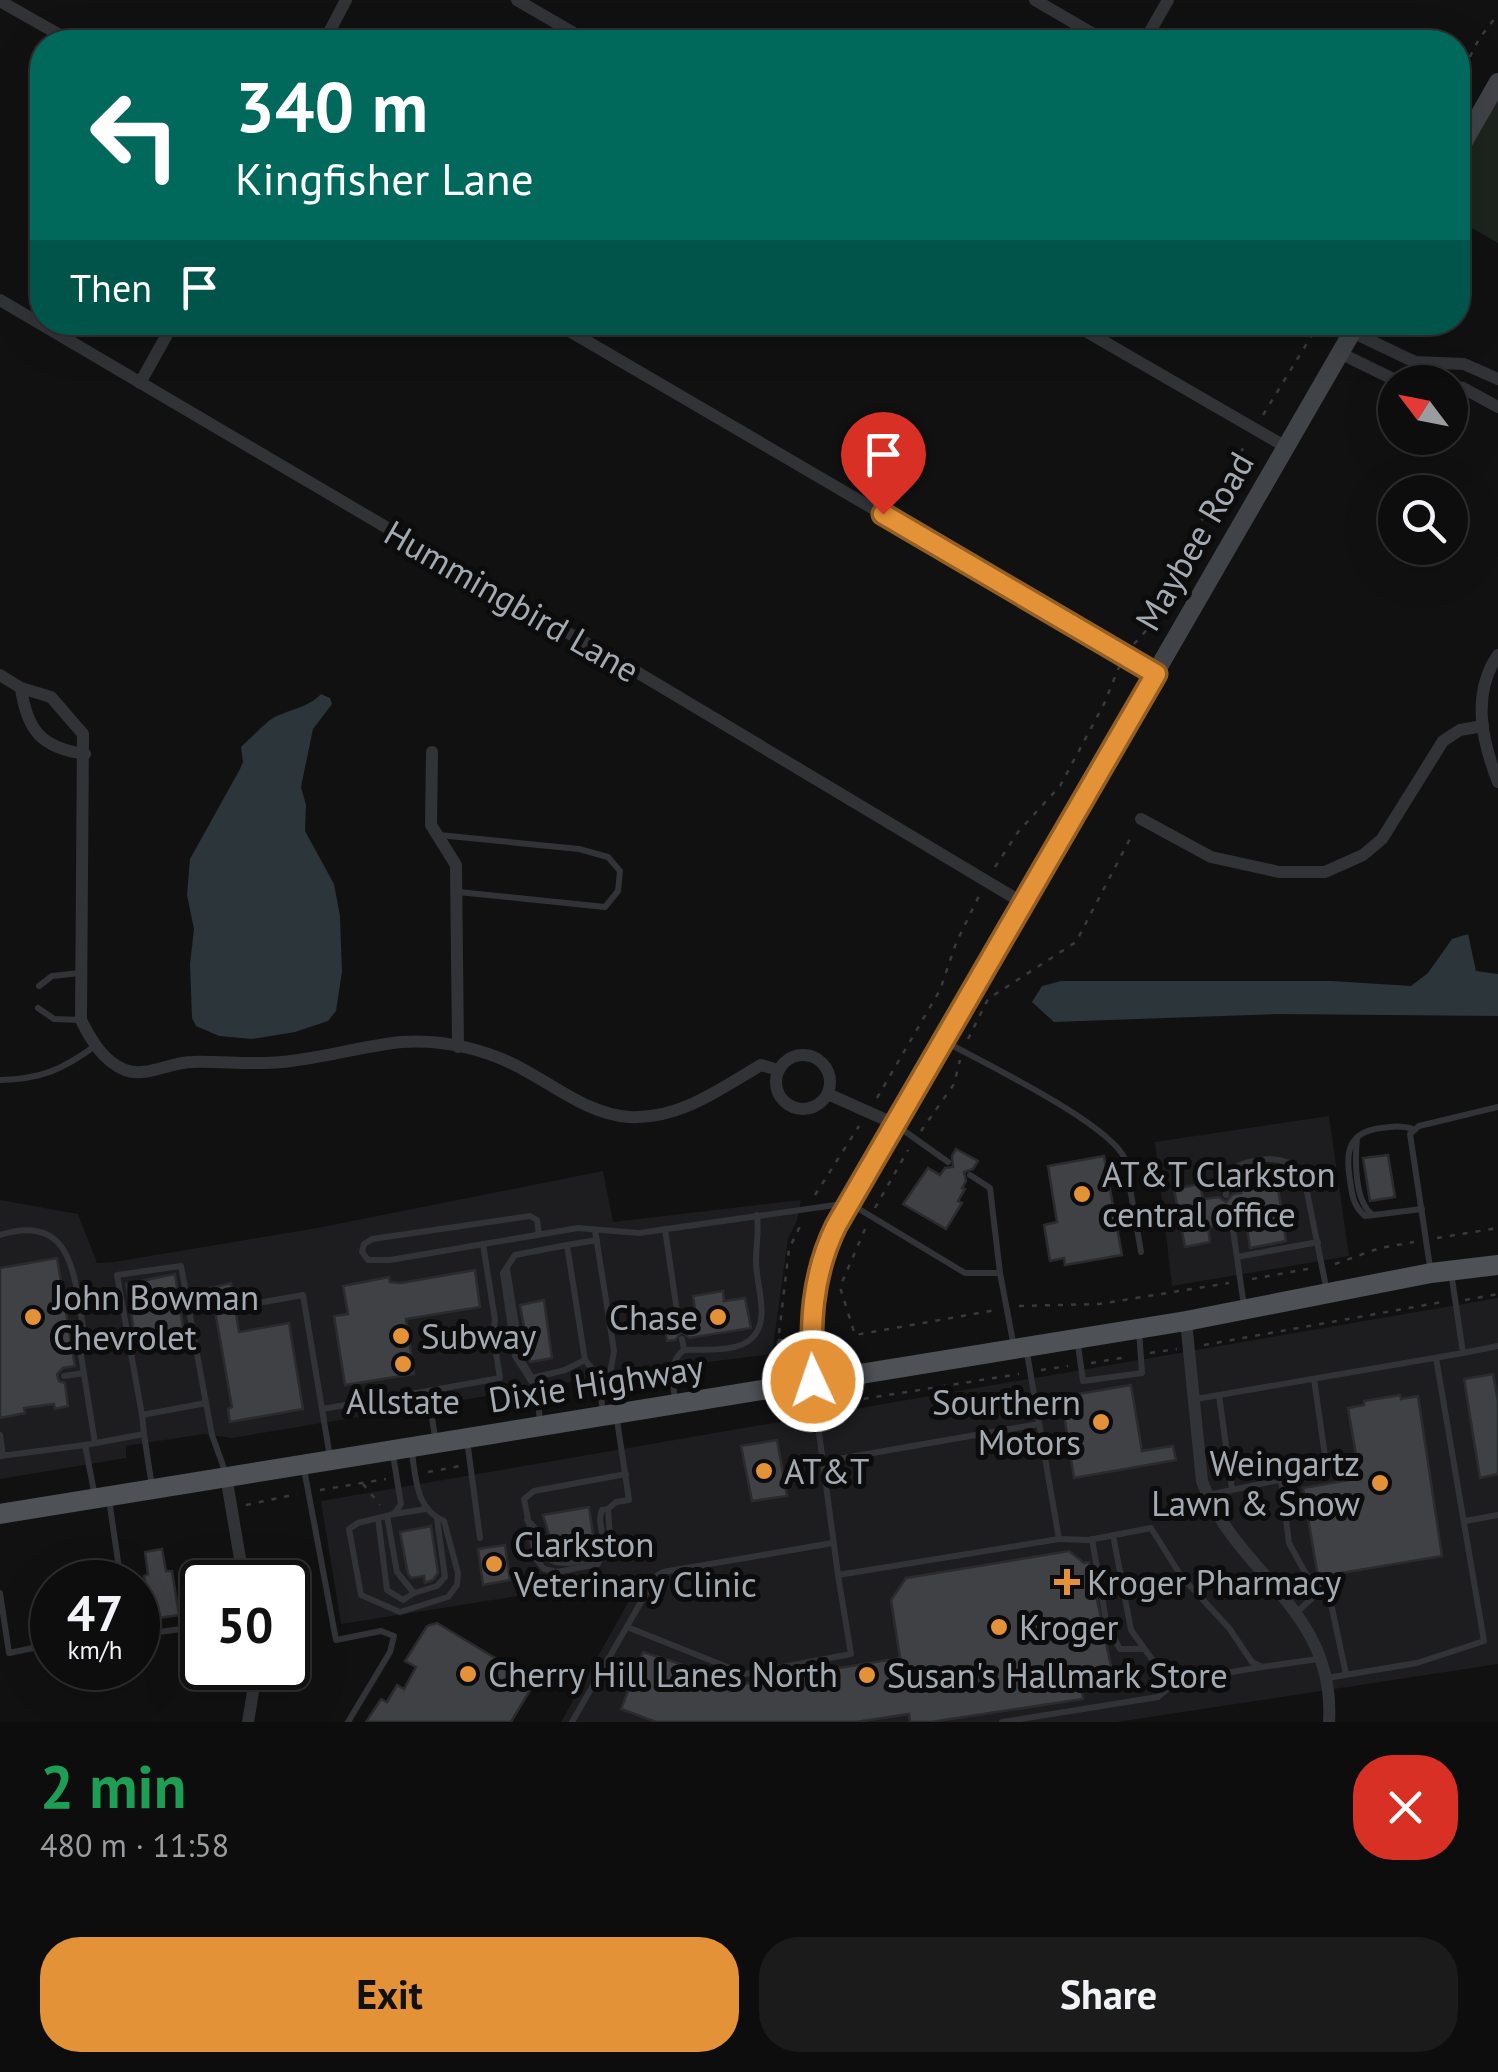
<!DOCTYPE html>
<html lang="en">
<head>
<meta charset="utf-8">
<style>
  body { margin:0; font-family:"PT Sans",sans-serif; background:#1b1b1c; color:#f1f3f6; height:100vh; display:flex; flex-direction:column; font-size:38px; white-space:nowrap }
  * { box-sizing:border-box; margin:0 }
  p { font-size:32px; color:#9a9c9e }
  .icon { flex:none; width:55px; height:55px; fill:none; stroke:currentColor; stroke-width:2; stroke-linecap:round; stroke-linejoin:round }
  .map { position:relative; height:1722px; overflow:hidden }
  .side { display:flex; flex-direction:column; background:#0d0d0e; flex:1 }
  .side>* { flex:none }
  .hud { position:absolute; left:30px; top:30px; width:1440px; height:305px; border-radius:40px; box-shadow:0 10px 40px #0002,0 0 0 2px #2d2d2e; background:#00695c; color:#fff; overflow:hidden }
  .needle { width:65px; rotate:302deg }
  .buttons { position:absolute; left:1378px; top:365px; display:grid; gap:20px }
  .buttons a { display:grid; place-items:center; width:90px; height:90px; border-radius:50%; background:#0d0d0e; box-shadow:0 10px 40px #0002,0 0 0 2px #2d2d2e; font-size:50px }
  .speed { position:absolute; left:30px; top:1560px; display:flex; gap:20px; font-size:50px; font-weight:700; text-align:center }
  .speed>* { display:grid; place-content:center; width:130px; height:130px; border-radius:50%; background:#0d0d0e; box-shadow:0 10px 40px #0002,0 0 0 2px #2d2d2e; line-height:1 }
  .speed small { font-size:25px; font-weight:400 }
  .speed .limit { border:5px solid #111; border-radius:15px; background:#fff; color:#111 }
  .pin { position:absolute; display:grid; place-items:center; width:85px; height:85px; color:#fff; margin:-102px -42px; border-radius:50% 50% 50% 0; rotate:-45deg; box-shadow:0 0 10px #0007 }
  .pin .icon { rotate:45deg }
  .me { position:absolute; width:110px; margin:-55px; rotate:357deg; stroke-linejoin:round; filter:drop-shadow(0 0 8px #0008) }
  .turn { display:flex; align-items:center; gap:35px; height:210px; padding:0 40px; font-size:45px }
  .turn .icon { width:130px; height:130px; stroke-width:2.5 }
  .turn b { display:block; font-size:70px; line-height:85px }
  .then { display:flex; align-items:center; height:95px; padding:0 40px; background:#0003; gap:20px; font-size:38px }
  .round { display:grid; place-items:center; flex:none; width:105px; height:105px; border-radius:40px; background:#1b1b1c }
  .headline { display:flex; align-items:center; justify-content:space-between; height:170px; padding:0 40px }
  h1 { font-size:60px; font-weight:700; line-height:75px; color:#1e9e55 }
  .primary-button { display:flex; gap:20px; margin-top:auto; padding:20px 40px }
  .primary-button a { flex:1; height:115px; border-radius:40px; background:#e49237; color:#111; font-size:40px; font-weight:700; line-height:115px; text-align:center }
  .primary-button a+a { background:#1b1b1c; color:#f1f3f6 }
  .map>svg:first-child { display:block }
  .built { fill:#1d1d1f }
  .green { fill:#1d241d }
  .water { fill:#2b353a }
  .building { fill:#404145; stroke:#2b2b2e; stroke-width:2.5 }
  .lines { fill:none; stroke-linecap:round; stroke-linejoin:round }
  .path { stroke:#383a3e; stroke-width:2.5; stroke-dasharray:5 8; stroke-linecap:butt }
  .service { stroke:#323337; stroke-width:6 }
  .minor { stroke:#323337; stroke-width:12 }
  .secondary { stroke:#404347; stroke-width:18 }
  .primary { stroke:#4e5156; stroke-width:20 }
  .route-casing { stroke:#945f24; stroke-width:25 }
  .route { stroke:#e49237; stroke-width:18 }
  .poi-dot { fill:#e49237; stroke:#0c0c0d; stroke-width:4 }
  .labels { text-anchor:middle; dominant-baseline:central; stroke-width:10; stroke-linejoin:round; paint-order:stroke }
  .street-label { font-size:35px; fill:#a3aab2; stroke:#0c0c0d }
  .poi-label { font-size:35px; fill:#a3aab2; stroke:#0c0c0d; text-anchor:start }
</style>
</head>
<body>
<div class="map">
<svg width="1498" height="1722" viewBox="0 0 1498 1722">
  <rect width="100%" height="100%" fill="#111112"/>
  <g class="built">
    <path d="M1329,1116L1349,1256L1172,1286L1155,1142Z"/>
    <path d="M603,1171L613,1222L801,1200L797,1220L788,1239L772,1354L636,1371L232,1438L203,1434L126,1446V1458L0,1479V1200L78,1214L97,1263L114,1262L317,1228Z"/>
    <path d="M1498,1298V1664L1117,1722H561L643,1576L341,1624L321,1501Z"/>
  </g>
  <path class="green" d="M1498,95V243L1458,220V165Z"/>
  <g class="water">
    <path d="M321,694L330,698L332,704L313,729L301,787L306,805L305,831L334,884L340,916L342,972L336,1011L328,1021L295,1032L252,1039L219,1036L196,1026L192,1018L190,964L194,929L187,895L190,859L240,769L243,762L241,747C244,744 266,723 270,720C287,709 307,709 321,694Z"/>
    <path d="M1468,934L1476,971L1498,974V1016L1277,1014L1054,1022L1032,1002L1042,986L1061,981H1332L1411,986L1428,973L1452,939Z"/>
  </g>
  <g class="building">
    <path d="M956,1149L978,1161L973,1169L964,1172L966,1181L962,1188L965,1189L958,1201L962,1203L946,1229L903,1204L928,1168L940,1175L945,1168L953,1167L952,1156Z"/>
    <path d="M1388,1155L1395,1197L1370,1201L1363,1158Z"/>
    <path d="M1104,1156L1122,1255L1065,1265L1064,1258L1050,1261L1044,1225L1057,1222L1048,1166Z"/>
    <path d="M1276,1175L1286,1241L1250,1248L1246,1221L1239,1222L1232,1216L1225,1224L1208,1227L1210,1242L1185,1247L1174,1189L1200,1184L1203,1199L1219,1197L1226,1202L1233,1194L1241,1193L1239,1181Z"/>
    <path d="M57,1258L75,1366L63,1368L57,1374L59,1381L65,1383L68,1406L55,1409L54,1404L24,1408L25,1413L0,1418V1268Z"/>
    <path d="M475,1270L480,1307L406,1319L414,1374L345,1385L334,1316L348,1314L343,1286L389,1277L390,1282L401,1283Z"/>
    <path d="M175,1274L185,1340L137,1348L126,1284Z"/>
    <path d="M231,1283L239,1332L289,1323L303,1409L230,1422L228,1409L232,1407L211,1288Z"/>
    <path d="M723,1291L724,1301L745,1298L751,1328L689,1338L682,1332L675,1340L667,1341L664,1321L671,1319L675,1324H681L685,1317L696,1315L693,1296Z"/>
    <path d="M544,1300L552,1358L530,1362L520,1305Z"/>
    <path d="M1493,1374L1498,1402V1474L1480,1478L1464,1379Z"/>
    <path d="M1131,1385L1142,1451L1173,1446L1176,1460L1074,1478L1061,1397Z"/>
    <path d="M1400,1395L1401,1399L1418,1396L1442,1556L1318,1577L1303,1488L1360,1478L1348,1408L1364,1405V1401Z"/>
    <path d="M777,1440L787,1496L752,1501L741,1446Z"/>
    <path d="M589,1507L595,1549L566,1556L555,1554L543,1515Z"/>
    <path d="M431,1526L438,1573L433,1580L425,1583L424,1576L411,1578L408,1574L400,1532Z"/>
    <path d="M505,1545L510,1580L483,1585L478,1549Z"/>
    <path d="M162,1549L166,1571H172L179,1615L152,1619L144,1576L148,1574L145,1552Z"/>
    <path d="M1069,1551L1084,1563L1089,1562L1112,1671L1080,1677L1083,1699L931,1722H910L909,1714L856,1722H656L621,1709L643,1652L743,1684L900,1658L891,1600L906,1578Z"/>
    <path d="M437,1623L535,1682L511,1722H366L381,1699L387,1702L397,1685L404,1689L416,1667L405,1661L427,1626Z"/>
  </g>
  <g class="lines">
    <g class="path">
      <path d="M1458,80L1479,39L1498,14"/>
      <path d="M1263,415L1320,322"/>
      <path d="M1134,644L1163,612L1188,544L1246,443"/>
      <path d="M995,867L1018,832L1060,786L1104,704L1119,667"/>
      <path d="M968,1039L988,999L1076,942L1133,833"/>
      <path d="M877,1098L940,990L956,943L979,896"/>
      <path d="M921,1131L954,1084L960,1060"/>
      <path d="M815,1195L859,1126"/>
      <path d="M875,1208L908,1150"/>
      <path d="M865,1229L840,1287L855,1335L996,1310"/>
      <path d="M1437,1238L1498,1228"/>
      <path d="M1335,1264L1380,1248L1414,1242"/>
      <path d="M1252,1279L1313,1268"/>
      <path d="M1465,1300L1498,1294"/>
      <path d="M1019,1306L1099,1304L1229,1283"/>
      <path d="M778,1340L792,1341"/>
      <path d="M1204,1345L1442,1302"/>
      <path d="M1150,1353L1177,1349"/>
      <path d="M776,1359L789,1249L803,1220"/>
      <path d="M1091,1363L1127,1357"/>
      <path d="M1041,1370L1068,1366"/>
      <path d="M838,1403L1019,1374"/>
      <path d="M428,1472L460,1466"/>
      <path d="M363,1484L380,1505"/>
      <path d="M320,1490L386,1479"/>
      <path d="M246,1505L297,1494"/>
    </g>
    <g class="service">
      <path d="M439,835L579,849L608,857L620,871L618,891L605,907L458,892"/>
      <path d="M39,986L52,976L80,973"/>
      <path d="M38,1008L54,1019L80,1020"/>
      <path d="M944,1041C984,1063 1109,1123 1125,1159L1141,1252"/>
      <path d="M0,1080C41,1079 62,1070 95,1046"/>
      <path d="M896,1125L948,1162"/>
      <path d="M1413,1129C1402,1125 1392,1126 1381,1128C1349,1132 1345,1151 1350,1180C1352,1195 1353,1206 1365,1216L1422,1209"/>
      <path d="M1357,1138C1355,1159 1354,1202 1373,1215"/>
      <path d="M970,1175L990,1188L1000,1273"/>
      <path d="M1226,1195L1228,1171C1252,1157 1282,1153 1303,1172L1327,1292"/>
      <path d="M1232,1223L1244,1306"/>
      <path d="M665,1229L678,1318"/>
      <path d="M595,1230L614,1351L610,1374L629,1500L616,1502L608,1509L610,1537L598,1564L557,1572L544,1569L536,1559L524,1499L534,1491L626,1474"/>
      <path d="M0,1235C75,1211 74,1280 84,1332L79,1343L95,1443"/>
      <path d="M539,1235L537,1220L530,1216L372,1239L364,1244L362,1252L368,1260H390L578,1228L639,1233L849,1203L965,1273H1000L1014,1347"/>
      <path d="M1237,1257L1318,1242"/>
      <path d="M1430,1267L1410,1134L1419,1126L1498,1107"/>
      <path d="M507,1269L522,1361L532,1378L565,1370L585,1360L598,1376L603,1412"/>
      <path d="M258,1303L303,1295L330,1457"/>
      <path d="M682,1339L684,1350"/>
      <path d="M1078,1345L1083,1381L1142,1373L1139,1331"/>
      <path d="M1027,1353L1059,1539"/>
      <path d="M1463,1353L1498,1346"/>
      <path d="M585,1360L567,1245L597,1240"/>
      <path d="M64,1376L84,1373"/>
      <path d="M813,1388L838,1575L1059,1539L1089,1540L1151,1528L1181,1576L1229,1628L1252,1662L1262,1667L1318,1659"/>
      <path d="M428,1391L500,1378L493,1334L495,1320L483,1244"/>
      <path d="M1219,1395L1232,1489"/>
      <path d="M1196,1399L1463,1353L1451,1272"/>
      <path d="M675,1402C674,1384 667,1362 684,1350C704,1349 737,1353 752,1338C771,1320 756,1285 756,1262C756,1246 759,1232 757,1215"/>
      <path d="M322,1409L428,1391L435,1437"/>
      <path d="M142,1415L117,1275L181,1266L206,1403"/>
      <path d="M540,1423L537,1390L515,1356L503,1273L515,1255L567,1245"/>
      <path d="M144,1434L142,1415L206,1403L212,1435L226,1474"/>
      <path d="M0,1435L3,1456"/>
      <path d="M467,1440L480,1538"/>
      <path d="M85,1445L144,1434L152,1487"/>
      <path d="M393,1455L401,1504L394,1514L358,1523L349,1529L361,1595L400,1612L448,1597L457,1585L458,1573L444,1521C416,1509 416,1480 412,1453"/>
      <path d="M0,1456L85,1445L95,1497"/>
      <path d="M821,1462L1039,1424"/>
      <path d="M304,1469L336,1640L381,1631L394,1636L390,1652L348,1722"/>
      <path d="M1281,1480L1289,1543L1306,1574L1330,1599L1346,1674"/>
      <path d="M1208,1495L1327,1470L1314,1379"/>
      <path d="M109,1499L121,1582"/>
      <path d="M394,1514L426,1509"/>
      <path d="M387,1516L397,1572L414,1593L437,1586L445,1577L437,1519"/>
      <path d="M378,1518L387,1590L403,1600L414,1593"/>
      <path d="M527,1520C556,1544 531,1571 582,1561C591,1560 598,1559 602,1550C607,1537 596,1524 602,1510L608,1509"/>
      <path d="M1465,1521L1498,1515"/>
      <path d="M1113,1535L1131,1630L1164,1676L1177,1681L1262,1667"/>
      <path d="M1092,1539L1107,1626L1120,1649H1144"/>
      <path d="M0,1593L9,1653L52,1644"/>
      <path d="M1297,1612L1321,1590"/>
      <path d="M627,1627L745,1674L851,1654L838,1575"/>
      <path d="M138,1635L202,1626"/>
      <path d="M1327,1678L1417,1663L1484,1641L1436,1358"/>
      <path d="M572,1722L656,1576L663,1572L833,1543"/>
      <path d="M1002,1722L1158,1697L1176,1682"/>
    </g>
    <g class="minor">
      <path d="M517,0L589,42"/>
      <path d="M1035,0L1107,42"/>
      <path d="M0,1L72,42"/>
      <path d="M324,42L346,0"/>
      <path d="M1144,42L1168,0"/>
      <path d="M0,300L384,526L426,554L615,659L1023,903"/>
      <path d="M554,322L1156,674"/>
      <path d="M1070,322L1286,447"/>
      <path d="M1352,332L1415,362L1464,364L1498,379"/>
      <path d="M1340,353L1393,379L1409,382"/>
      <path d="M140,383L174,322"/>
      <path d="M1450,386L1463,388L1498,407"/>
      <path d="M1498,655C1471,694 1482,741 1498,782"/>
      <path d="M0,675L21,688L51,697L83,734L81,1020C91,1040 103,1061 125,1070C147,1078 170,1062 192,1062C222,1061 251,1065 282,1062C323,1058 362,1046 402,1042C444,1039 490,1050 526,1071C559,1089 590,1114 629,1117C679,1120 720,1089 761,1065L778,1070"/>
      <path d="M21,688C27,731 42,748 85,754"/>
      <path d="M432,752L431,825L456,865L458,1047"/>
      <path d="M1141,819L1211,857L1279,872H1325L1363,855L1382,839L1443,741L1460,730L1483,726"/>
      <circle cx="803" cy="1082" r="27"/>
      <path d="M828,1094L895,1124"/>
      <path d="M1186,1321L1202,1481C1235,1574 1336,1608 1329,1722"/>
      <path d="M226,1476L244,1582"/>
      <path d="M248,1722L257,1668"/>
    </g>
    <g class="secondary">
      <path d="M1458,152L1498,82"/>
      <path d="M813,1381C810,1326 811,1277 836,1226L1358,322"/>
    </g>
    <path class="primary" d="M0,1514L1186,1321L1431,1273L1498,1265"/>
  </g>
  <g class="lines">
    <defs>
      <path id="route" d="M813,1381C810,1326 811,1277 836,1226L1156,674L883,514"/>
    </defs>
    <use href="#route" class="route-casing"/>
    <use href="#route" class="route"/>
  </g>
  <g class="poi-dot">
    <circle cx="1082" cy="1194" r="10"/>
    <circle cx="33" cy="1317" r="10"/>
    <circle cx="718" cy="1317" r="10"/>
    <circle cx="401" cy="1336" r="10"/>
    <circle cx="403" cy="1364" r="10"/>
    <circle cx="1101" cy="1422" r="10"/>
    <circle cx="764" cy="1471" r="10"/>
    <circle cx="1380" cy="1483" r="10"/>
    <circle cx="494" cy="1564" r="10"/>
    <path d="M1062 1567h10v10h10v10h-10v10h-10v-10h-10v-10h10z"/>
    <circle cx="999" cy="1627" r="10"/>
    <circle cx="468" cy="1674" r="10"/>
    <circle cx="867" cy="1675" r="10"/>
  </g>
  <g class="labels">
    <g class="street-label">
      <text transform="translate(1194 541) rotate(-60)">Maybee Road</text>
      <text transform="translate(512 601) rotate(30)">Hummingbird Lane</text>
      <text transform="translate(596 1383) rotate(-9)">Dixie Highway</text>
    </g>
    <g class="poi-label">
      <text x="1102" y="1174">AT&amp;T Clarkston<tspan x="1102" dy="40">central office</tspan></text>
      <text x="53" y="1297">John Bowman<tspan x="53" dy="40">Chevrolet</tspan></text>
      <text x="698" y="1317" text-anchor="end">Chase</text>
      <text x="421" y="1336">Subway</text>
      <text x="403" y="1401" text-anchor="middle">Allstate</text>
      <text x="1081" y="1402" text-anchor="end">Sourthern<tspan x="1081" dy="40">Motors</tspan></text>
      <text x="1360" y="1463" text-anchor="end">Weingartz<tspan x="1360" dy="40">Lawn &amp; Snow</tspan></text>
      <text x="784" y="1471">AT&amp;T</text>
      <text x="514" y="1544">Clarkston<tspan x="514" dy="40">Veterinary Clinic</tspan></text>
      <text x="1087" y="1582">Kroger Pharmacy</text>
      <text x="1019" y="1627">Kroger</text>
      <text x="488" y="1674">Cherry Hill Lanes North</text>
      <text x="887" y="1675">Susan's Hallmark Store</text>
    </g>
  </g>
</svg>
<div class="buttons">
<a><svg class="needle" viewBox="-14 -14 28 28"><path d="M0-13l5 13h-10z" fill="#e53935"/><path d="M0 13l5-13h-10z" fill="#9a9c9e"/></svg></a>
<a><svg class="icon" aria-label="search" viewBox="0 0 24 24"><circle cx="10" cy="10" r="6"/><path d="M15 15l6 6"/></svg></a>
</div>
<div class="speed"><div>47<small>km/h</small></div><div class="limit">50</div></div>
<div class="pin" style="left:883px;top:514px;background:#d93025"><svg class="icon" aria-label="arrive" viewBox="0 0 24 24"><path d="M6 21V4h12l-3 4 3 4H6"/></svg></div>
<svg class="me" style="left:813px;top:1381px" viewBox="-20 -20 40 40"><circle r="17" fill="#e49237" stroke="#fff" stroke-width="3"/><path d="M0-11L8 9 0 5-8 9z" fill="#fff"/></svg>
<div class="hud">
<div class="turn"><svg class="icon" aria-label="left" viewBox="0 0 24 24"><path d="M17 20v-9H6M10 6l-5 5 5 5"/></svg><div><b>340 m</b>Kingfisher Lane</div></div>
<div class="then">Then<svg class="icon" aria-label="arrive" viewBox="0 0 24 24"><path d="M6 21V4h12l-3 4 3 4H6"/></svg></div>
</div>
</div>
<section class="side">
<div class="headline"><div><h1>2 min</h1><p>480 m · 11:58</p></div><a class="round" style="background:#d93025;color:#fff"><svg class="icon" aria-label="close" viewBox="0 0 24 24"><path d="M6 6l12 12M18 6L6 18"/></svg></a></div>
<div class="primary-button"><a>Exit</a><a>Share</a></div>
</section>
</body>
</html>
